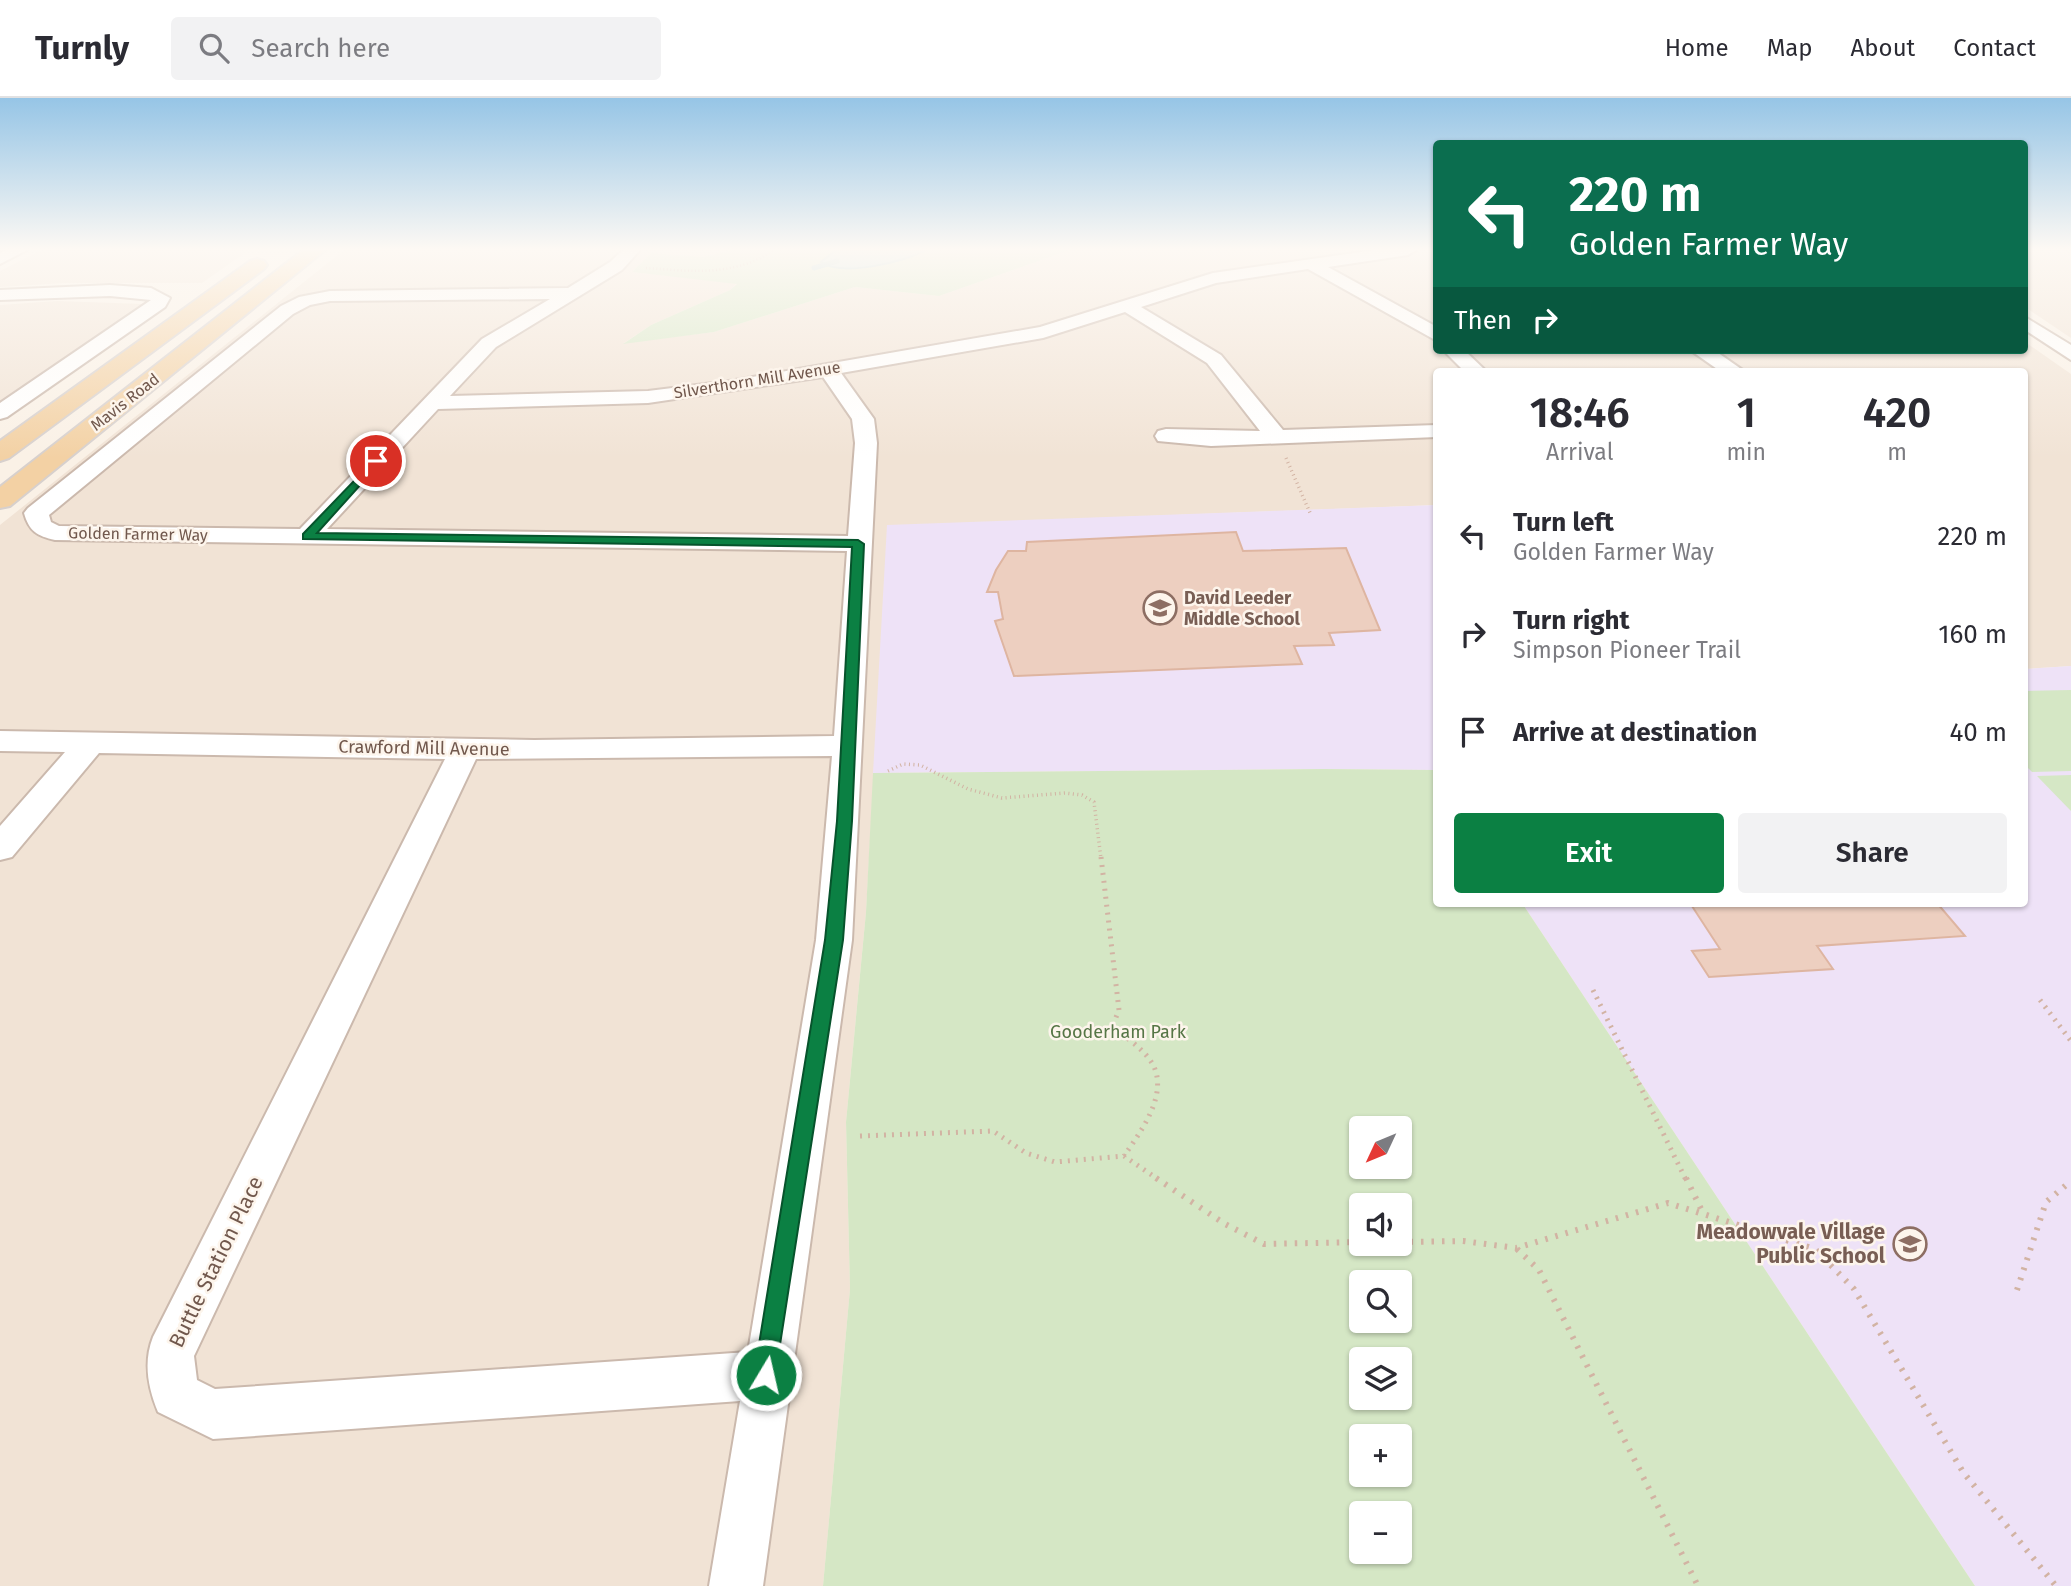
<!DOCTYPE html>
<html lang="en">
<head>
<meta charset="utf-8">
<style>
  body { margin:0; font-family:"Fira Sans",sans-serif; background:#f2f2f3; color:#2b2b33; height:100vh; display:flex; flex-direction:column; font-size:26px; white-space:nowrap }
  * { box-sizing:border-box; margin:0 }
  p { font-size:23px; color:#7c7c81 }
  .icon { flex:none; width:38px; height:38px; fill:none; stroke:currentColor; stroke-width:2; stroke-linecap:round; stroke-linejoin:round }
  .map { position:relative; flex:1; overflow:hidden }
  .drawer { position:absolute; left:1433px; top:270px; width:595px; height:539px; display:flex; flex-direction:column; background:#fff; border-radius:7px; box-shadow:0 2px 5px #0004 }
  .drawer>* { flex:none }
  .top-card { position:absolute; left:1433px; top:42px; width:595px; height:214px; border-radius:7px; box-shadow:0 2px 5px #0004; background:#0b6e4f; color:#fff; overflow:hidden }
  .needle { width:46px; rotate:226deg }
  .buttons { position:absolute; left:1349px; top:1018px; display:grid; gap:14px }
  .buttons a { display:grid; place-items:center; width:63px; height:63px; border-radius:7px; background:#fff; box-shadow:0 2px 5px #0004; font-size:35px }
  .pin { position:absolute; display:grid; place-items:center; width:60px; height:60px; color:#fff; margin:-30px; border:4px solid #fff; border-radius:50%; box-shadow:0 2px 7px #0007 }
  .me { position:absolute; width:77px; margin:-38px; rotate:9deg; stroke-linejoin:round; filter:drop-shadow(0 0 5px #0008) }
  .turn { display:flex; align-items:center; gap:24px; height:147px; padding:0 21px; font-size:32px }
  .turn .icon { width:91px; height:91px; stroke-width:2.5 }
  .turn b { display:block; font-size:49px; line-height:60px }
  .then { display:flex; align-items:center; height:66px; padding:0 21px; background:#0003; gap:14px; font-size:26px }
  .eta { display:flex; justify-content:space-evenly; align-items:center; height:119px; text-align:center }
  .eta b { font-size:42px; font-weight:600; line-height:49px }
  .primary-button { display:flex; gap:14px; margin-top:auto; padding:14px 21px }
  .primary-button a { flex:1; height:80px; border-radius:7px; background:#0b8043; color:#fff; font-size:28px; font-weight:600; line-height:80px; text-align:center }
  .primary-button a+a { background:#f2f2f3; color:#2b2b33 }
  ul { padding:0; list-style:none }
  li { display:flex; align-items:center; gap:21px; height:98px; padding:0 21px }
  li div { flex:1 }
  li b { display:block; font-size:26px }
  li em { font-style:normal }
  header { display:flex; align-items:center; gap:42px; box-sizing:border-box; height:98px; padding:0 35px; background:#fff; border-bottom:2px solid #e1e1e2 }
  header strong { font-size:33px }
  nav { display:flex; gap:38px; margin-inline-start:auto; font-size:24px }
  .search { width:490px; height:63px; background:#f2f2f3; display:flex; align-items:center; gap:18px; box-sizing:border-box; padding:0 24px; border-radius:7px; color:#7c7c81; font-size:26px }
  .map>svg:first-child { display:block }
  .residential { fill:#f1e3d5 }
  .education { fill:#eee2f7 }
  .green { fill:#d5e7c5; fill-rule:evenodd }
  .water { fill:#bcdfe2; stroke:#a3ced3; stroke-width:2 }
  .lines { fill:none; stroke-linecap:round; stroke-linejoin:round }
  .stream { stroke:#a3ced3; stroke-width:5 }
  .building { fill:#edcfc0; stroke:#deb5a1; stroke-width:2 }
  .minor-casing { stroke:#cbb9ad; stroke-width:4 }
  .major-casing { stroke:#d7d0cd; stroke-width:4 }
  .path-far3 { stroke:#d2b3a3; stroke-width:2.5; stroke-dasharray:1 2.5; stroke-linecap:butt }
  .path-far2 { stroke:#d2b3a3; stroke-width:3.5; stroke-dasharray:1 3.5; stroke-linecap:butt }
  .path-far1 { stroke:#d2b3a3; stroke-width:5; stroke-dasharray:2 6; stroke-linecap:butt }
  .path { stroke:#d2b3a3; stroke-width:6; stroke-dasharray:2.5 8; stroke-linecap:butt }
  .minor { fill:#fff; fill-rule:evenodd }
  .major { fill:#f3d1a4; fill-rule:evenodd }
  .route { fill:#0b8043; stroke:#07532c; stroke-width:2 }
  .labels { text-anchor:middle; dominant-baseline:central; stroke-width:5; stroke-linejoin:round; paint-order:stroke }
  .far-street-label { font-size:16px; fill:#71584d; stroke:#fdf5ec }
  .education-label { font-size:18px; font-weight:bold; fill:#785e54; stroke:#fdf5ec; text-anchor:start }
  .street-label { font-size:18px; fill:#71584d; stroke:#fdf5ec }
  .park-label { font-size:18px; fill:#567646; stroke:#fdf5ec }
  .near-education-label { font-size:21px; font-weight:bold; fill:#785e54; stroke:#fdf5ec; text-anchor:end }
  .near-street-label { font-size:21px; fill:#71584d; stroke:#fdf5ec }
</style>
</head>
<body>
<header>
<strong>Turnly</strong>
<div class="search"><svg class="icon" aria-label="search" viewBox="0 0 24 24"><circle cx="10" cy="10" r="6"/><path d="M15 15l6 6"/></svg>Search here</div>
<nav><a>Home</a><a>Map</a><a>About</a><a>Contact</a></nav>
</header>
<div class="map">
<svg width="2071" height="1488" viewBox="0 0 2071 1488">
  <rect width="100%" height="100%" fill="#faf1e6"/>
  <g class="residential">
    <path d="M42,152H249L202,185H64L0,189V173Z"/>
    <path d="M344,152H732L703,159L651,155L632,174L737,185L730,192L651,227L624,245L714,234L855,189L939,198L1070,152H1437V252H2025V244L2071,276V568L2025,571V273H1437V407L1072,421L877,617L866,814L846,1024L850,1191L823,1488H0V427Z"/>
    <path d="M2025,152H2071V240L2025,209Z"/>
    <path d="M57,203L143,206L0,305V207Z"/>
  </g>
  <g class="education">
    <path d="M1437,407V677L1434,672L1324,671L873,675L887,427Z"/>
    <path d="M2071,568V1488H1975L1522,805H2025V571Z"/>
  </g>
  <g class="green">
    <path d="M732,152H1070L939,198L855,189L714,234L623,246L651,227L730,192L737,186L632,174L651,155L703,159Z"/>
    <path d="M2071,592V673L2032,674L2025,667V593Z"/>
    <path d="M1324,671L1434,672L1437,677V805H1522L1975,1488H823L850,1191L846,1024L866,814L873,675ZM1362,1031H1400V1069H1362ZM1362,1108H1400V1146H1362ZM1362,1185H1400V1223H1362ZM1362,1262H1400V1300H1362ZM1362,1339H1400V1377H1362ZM1362,1416H1400V1454H1362Z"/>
    <path d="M2071,677V713L2037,678Z"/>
  </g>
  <path class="water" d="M836,152H926C905,164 842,179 821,164Z"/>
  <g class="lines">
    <path class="stream" d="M814,170L837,163"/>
  </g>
  <g class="building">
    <path d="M1236,434L1243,453L1346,450L1380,532L1329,535L1334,547L1294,548L1302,566L1014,578L995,523L1003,521L998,494H987L996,472L1008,453H1026L1027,444Z"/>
    <path d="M1690,805H1937L1965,838L1817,848L1833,871L1709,879L1692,853L1720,851Z"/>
  </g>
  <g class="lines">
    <defs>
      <g id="minor">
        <path d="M6,152H27L0,166V155Z"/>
        <path d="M623,152H640L622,172L496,249L450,298L648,293L729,283L1040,229L1213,175L1375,152H1416L1408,157L1328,169L1437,229V243L1308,171L1216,185L1141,209L1221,257L1283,332L1437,327V339L1211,348L1158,343L1155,338L1158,333L1166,331L1260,333L1207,265L1125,214L1043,240L841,275L874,321L877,345L852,842L763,1488H709L740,1303L213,1341L158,1314C148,1290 143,1264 153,1239L445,661L99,655L12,759L0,762V728L65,654L0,653V633L534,642L834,638L847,453L55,442C37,438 29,433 24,415L28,410L281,208L299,199L330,193L568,190L610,164ZM550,201L482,241L300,431L59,428L51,424L49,417L293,216L310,207L330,203ZM823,279L852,321L855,345L848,438L327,431L438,311L648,305ZM832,658L816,842L748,1254L215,1291L197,1282L194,1258L476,661Z"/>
        <path d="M110,187L151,190L170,200L165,209L7,319L0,321V305L151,202L110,198L0,202V192Z"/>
        <path d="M2025,219L2071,247V262L2025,232Z"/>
        <path d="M1443,252H1464L1486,273H1464Z"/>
        <path d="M1690,252H1714L1744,273H1720Z"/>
      </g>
      <g id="major">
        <path d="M303,152H325L10,408L0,410V389Z"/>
        <path d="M257,161L264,163L267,167L264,171L9,360L0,363V343L250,163Z"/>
      </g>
    </defs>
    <use href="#minor" class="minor-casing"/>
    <use href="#major" class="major-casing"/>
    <path class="path-far3" d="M646,170C688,173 737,179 773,152"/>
    <g class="path-far2">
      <path d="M1286,360L1311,417"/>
      <path d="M888,673L903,666L920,667L968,691L1002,700L1065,695L1082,697L1094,704L1101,761"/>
    </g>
    <g class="path-far1">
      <path d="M1101,759L1119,912L1112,929C1125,939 1140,948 1150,962C1172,993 1141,1033 1124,1058"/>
      <path d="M1593,892L1686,1082"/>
      <path d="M2040,902L2071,943"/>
      <path d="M860,1038L993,1033L1026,1055L1055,1064L1124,1058L1159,1082"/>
    </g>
    <g class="path">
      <path d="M1156,1080L1225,1126L1264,1146L1362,1144"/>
      <path d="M1686,1080L1703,1115"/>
      <path d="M1400,1144L1463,1143L1516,1150L1668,1105L1815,1151L1854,1191L1963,1374L2056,1488"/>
      <path d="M1517,1151L1539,1172L1698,1488"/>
      <path d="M2017,1192L2046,1104L2071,1083"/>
    </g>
    <use href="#minor" class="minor"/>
    <use href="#major" class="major"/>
  </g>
  <linearGradient id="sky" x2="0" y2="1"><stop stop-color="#96c5e6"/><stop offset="0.42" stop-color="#fdf9f4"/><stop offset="1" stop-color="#fdf9f4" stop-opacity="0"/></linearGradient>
  <rect width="2071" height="360" fill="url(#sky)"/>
  <path class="route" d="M376,360L380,361V365L317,435L858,442L864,446L852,723L843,842L774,1285L766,1288L757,1285L754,1277L825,842L837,723L852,449L303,441V436Z"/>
  <defs>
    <symbol id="school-ring" viewBox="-11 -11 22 22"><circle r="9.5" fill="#fdf5ec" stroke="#8d6e63" stroke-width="1.5"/><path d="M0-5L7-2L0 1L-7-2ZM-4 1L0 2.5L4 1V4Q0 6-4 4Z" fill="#8d6e63"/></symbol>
  </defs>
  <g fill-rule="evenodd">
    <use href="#school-ring" x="1141" y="491" width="38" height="38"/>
    <use href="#school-ring" x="1891" y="1127" width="38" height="38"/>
  </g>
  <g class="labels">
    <g class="far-street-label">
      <text transform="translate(757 282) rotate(-9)">Silverthorn Mill Avenue</text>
      <text transform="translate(125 304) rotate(-38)">Mavis Road</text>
      <text transform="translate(138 436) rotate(1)">Golden Farmer Way</text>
    </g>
    <g class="education-label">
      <text x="1184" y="500">David Leeder<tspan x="1184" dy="21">Middle School</tspan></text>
    </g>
    <g class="street-label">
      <text transform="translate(424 650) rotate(1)">Crawford Mill Avenue</text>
    </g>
    <g class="park-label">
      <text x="1118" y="934">Gooderham Park</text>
    </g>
    <g class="near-education-label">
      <text x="1885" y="1134">Meadowvale Village<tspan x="1885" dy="24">Public School</tspan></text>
    </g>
    <g class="near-street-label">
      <text transform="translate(216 1164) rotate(-64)">Buttle Station Place</text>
    </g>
  </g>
</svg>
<div class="buttons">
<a><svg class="needle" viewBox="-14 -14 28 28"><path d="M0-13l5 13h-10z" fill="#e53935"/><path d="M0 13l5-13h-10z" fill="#7c7c81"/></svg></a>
<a><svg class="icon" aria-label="sound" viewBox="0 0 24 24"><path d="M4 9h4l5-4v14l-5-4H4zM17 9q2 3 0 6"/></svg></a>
<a><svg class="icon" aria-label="search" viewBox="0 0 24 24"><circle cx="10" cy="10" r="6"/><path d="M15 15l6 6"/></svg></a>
<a><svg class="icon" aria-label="layers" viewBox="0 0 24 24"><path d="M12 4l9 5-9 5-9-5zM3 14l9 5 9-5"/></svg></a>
<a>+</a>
<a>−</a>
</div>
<div class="pin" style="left:376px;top:363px;background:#d93025"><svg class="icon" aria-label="arrive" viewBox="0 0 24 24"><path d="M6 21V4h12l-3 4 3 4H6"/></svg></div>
<svg class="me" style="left:766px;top:1277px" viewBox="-20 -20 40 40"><circle r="17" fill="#0b8043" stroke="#fff" stroke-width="3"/><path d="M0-11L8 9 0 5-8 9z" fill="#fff"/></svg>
<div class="top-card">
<div class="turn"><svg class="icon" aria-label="left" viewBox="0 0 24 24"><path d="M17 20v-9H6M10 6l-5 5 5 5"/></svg><div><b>220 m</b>Golden Farmer Way</div></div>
<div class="then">Then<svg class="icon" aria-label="right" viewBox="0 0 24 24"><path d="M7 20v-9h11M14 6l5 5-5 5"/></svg></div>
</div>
<section class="drawer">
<div class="eta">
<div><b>18:46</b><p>Arrival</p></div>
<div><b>1</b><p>min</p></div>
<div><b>420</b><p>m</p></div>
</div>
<ul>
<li><svg class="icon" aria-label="left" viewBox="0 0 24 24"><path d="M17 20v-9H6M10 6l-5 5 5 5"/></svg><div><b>Turn left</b><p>Golden Farmer Way</p></div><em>220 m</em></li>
<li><svg class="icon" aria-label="right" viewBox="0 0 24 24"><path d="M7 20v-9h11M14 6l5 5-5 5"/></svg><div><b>Turn right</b><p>Simpson Pioneer Trail</p></div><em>160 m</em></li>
<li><svg class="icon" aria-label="arrive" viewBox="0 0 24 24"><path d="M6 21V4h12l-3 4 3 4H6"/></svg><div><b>Arrive at destination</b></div><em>40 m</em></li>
</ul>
<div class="primary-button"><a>Exit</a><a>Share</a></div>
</section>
</div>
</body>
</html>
